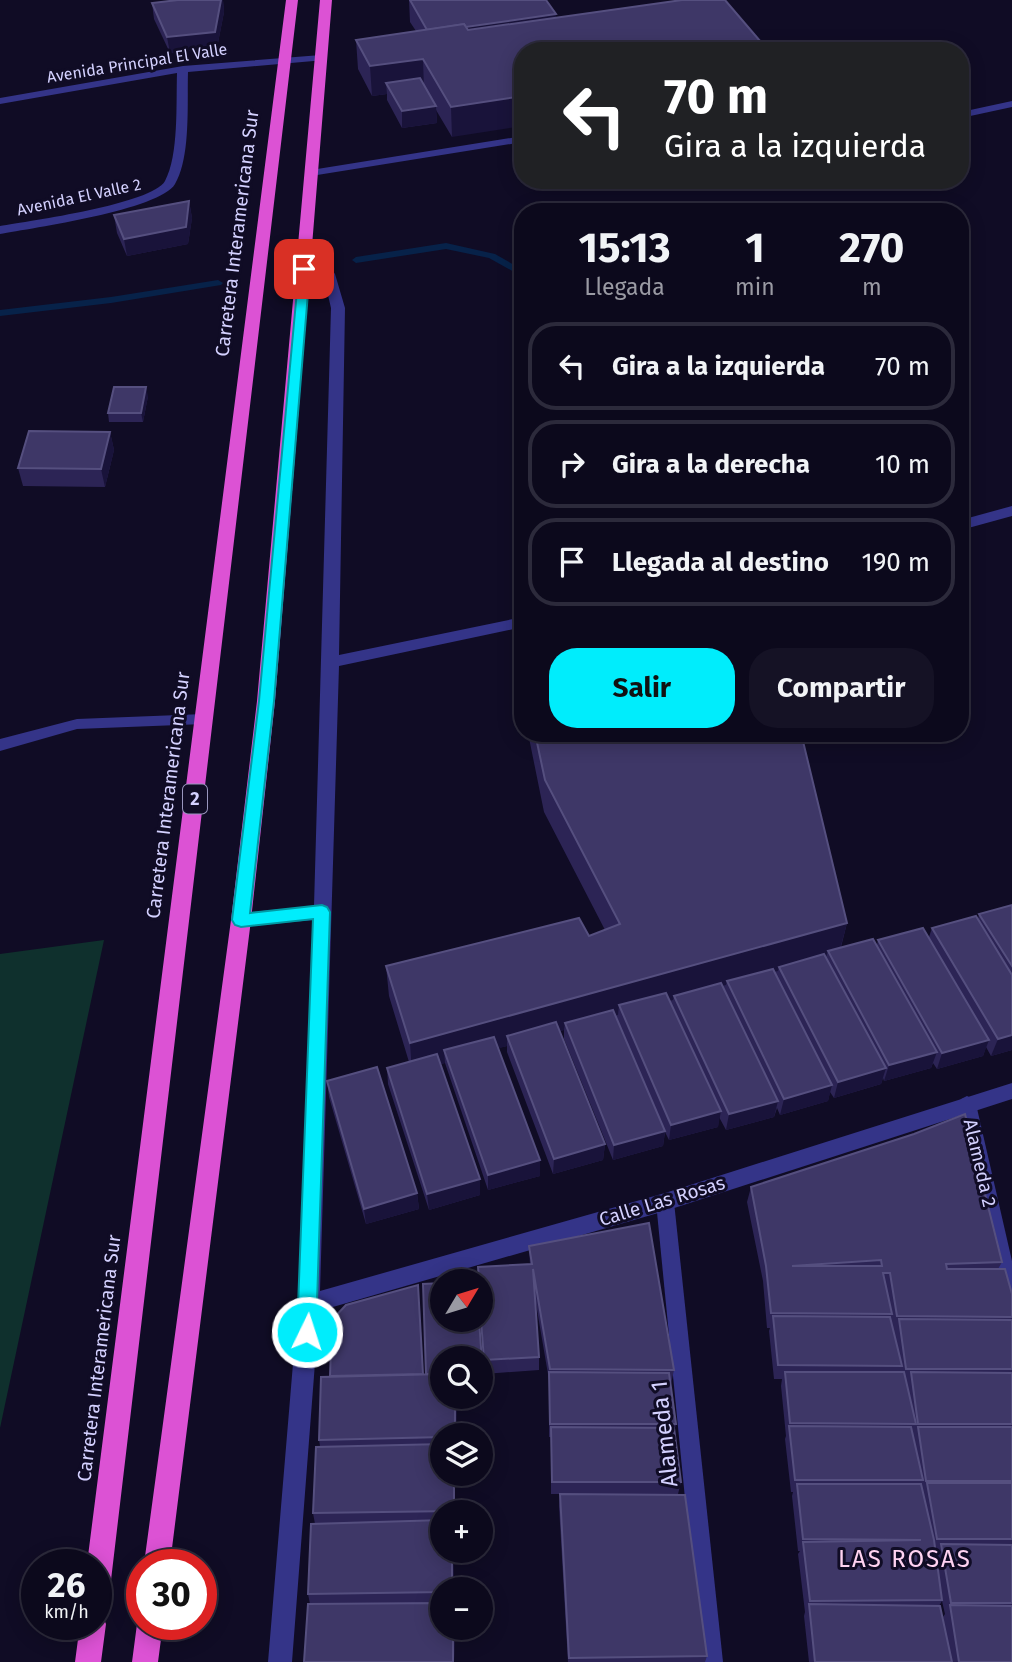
<!DOCTYPE html>
<html lang="es">
<head>
<meta charset="utf-8">
<style>
  body { margin:0; font-family:"Fira Sans",sans-serif; background:#151225; color:#f1f3f6; height:100vh; display:flex; flex-direction:column; font-size:26px; white-space:nowrap }
  * { box-sizing:border-box; margin:0 }
  p { font-size:23px; color:#9a9aa3 }
  .icon { flex:none; width:38px; height:38px; fill:none; stroke:currentColor; stroke-width:2; stroke-linecap:round; stroke-linejoin:round }
  .map { position:relative; flex:1; overflow:hidden }
  .drawer { position:absolute; left:514px; top:203px; width:455px; height:539px; display:flex; flex-direction:column; background:#0c091c; border-radius:28px; box-shadow:0 4px 18px #0003,0 0 0 2px #2c2a3b }
  .drawer>* { flex:none }
  .guide { position:absolute; left:514px; top:42px; width:455px; height:147px; border-radius:28px; box-shadow:0 4px 18px #0003,0 0 0 2px #2c2a3b; background:#202124; color:#fff; overflow:hidden }
  .needle { width:46px; rotate:52deg }
  .controls { position:absolute; left:430px; top:1269px; display:grid; gap:14px }
  .controls a { display:grid; place-items:center; width:63px; height:63px; border-radius:50%; background:#0c091c; box-shadow:0 4px 18px #0003,0 0 0 2px #2c2a3b; font-size:35px }
  .speed { position:absolute; left:21px; top:1549px; display:flex; gap:14px; font-size:35px; font-weight:700; text-align:center }
  .speed>* { display:grid; place-content:center; width:91px; height:91px; border-radius:50%; background:#0c091c; box-shadow:0 4px 18px #0003,0 0 0 2px #2c2a3b; line-height:1 }
  .speed small { font-size:18px; font-weight:400 }
  .speed .limit { border:10px solid #d22; background:#fff; color:#111 }
  .pin { position:absolute; display:grid; place-items:center; width:60px; height:60px; color:#fff; margin:-30px; border-radius:14px; box-shadow:0 4px 10px #0006 }
  .me { position:absolute; width:77px; margin:-38px; rotate:4deg; stroke-linejoin:round; filter:drop-shadow(0 0 5px #0008) }
  .turn { display:flex; align-items:center; gap:24px; height:147px; padding:0 35px; font-size:32px }
  .turn .icon { width:91px; height:91px; stroke-width:2.5 }
  .turn b { display:block; font-size:49px; line-height:60px }
  .eta { display:flex; justify-content:space-evenly; align-items:center; height:119px; text-align:center }
  .eta b { font-size:42px; font-weight:700; line-height:49px }
  .primary-button { display:flex; gap:14px; margin-top:auto; padding:14px 35px }
  .primary-button a { flex:1; height:80px; border-radius:28px; background:#00edfc; color:#111; font-size:28px; font-weight:700; line-height:80px; text-align:center }
  .primary-button a+a { background:#151225; color:#f1f3f6 }
  ul { padding:0; list-style:none }
  li { display:flex; align-items:center; gap:21px; height:88px; margin:0 14px 10px; padding:0 21px; border:4px solid #2c2a3b; border-radius:28px }
  li div { flex:1 }
  li b { display:block; font-size:26px }
  li em { font-style:normal }
  .map>svg:first-child { display:block }
  .green { fill:#0f302d }
  .lines { fill:none; stroke-linecap:round; stroke-linejoin:round }
  .stream { fill:#072249; fill-rule:evenodd }
  .service { fill:#343488; fill-rule:evenodd }
  .minor { fill:#343488; fill-rule:evenodd }
  .trunk { fill:#dc52d4; fill-rule:evenodd }
  .wall { fill:#2c2455; fill-rule:evenodd }
  .shaded-wall { fill:#19133a }
  .building { fill:#3e3767; stroke:#554f7f; stroke-width:2; fill-rule:evenodd }
  .route { fill:#00edfc; stroke:#009aa4; stroke-width:2 }
  .labels { text-anchor:middle; dominant-baseline:central; stroke-width:6; stroke-linejoin:round; paint-order:stroke }
  .far-street-label { font-size:16px; fill:#d4d1ff; stroke:#100c25 }
  .shield { fill:#100c25; stroke:#9996be; stroke-width:2 }
  .shield-label { font-size:18px; font-weight:bold; fill:#d4d1ff }
  .street-label { font-size:19px; fill:#d4d1ff; stroke:#100c25 }
  .near-street-label { font-size:23px; fill:#d4d1ff; stroke:#100c25 }
  .near-neighbourhood-label { font-size:24px; letter-spacing:2px; fill:#ffd3f1; stroke:#100c25 }
</style>
</head>
<body>
<div class="map">
<svg width="1012" height="1662" viewBox="0 0 1012 1662">
  <rect width="100%" height="100%" fill="#100c25"/>
  <path class="green" d="M104,940L0,1428V954Z"/>
  <g class="lines">
    <g class="stream">
      <path d="M446,243L495,254L523,270V277L489,258L446,249L356,263L352,260L356,257Z"/>
      <path d="M218,280L223,283L221,285L111,303L0,316V310L111,297Z"/>
    </g>
    <g class="service">
      <path d="M1012,101V107L961,118V112Z"/>
      <path d="M523,136V142L311,176L306,173L311,170Z"/>
      <path d="M204,714L211,719L204,724L77,729L0,751V739L77,719Z"/>
      <path d="M967,1096L973,1099L976,1104L1012,1261V1312L1005,1309L1002,1303L958,1104L961,1099Z"/>
      <path d="M665,1194L672,1196L674,1202L723,1662H701L656,1202L658,1196Z"/>
    </g>
    <g class="minor">
      <path d="M321,55L325,56V60L188,72C187,103 191,157 175,184C160,210 32,228 0,234V226C30,221 152,204 165,181C179,155 176,103 177,73L0,104V98L183,66Z"/>
      <path d="M307,238L311,239L335,274L345,308L339,655L523,617V627L339,666L320,1291L665,1193L1012,1083V1099L665,1211L319,1311L292,1662H268L298,1304L313,920L241,927L235,925L232,920L235,915L241,913L314,906L331,308L323,274L301,242Z"/>
      <path d="M1012,506V516L961,530V520Z"/>
    </g>
    <g class="trunk">
      <path d="M286,0H298L109,1597L105,1606L96,1610V1564H87Z"/>
      <path d="M320,0H332L275,701L251,920L170,1564H144L231,920L257,701Z"/>
      <path d="M96,1612L102,1615L106,1624L101,1662H75L80,1624H96Z"/>
      <path d="M142,1614V1624H163L158,1662H132L137,1624Z"/>
    </g>
  </g>
  <g class="wall">
    <path d="M178,0H223L224,12L217,48L170,53L154,19L152,3Z"/>
    <path d="M409,0H546L556,18L766,48V51H523L452,137L436,110L437,123L402,128L387,100V94L372,96L358,69L356,40L416,31L410,22Z"/>
    <path d="M189,201L192,218L188,244L127,256L117,233L114,215Z"/>
    <path d="M148,396L143,422H109L108,413Z"/>
    <path d="M110,432L114,450L105,487L23,486L18,468Z"/>
    <path d="M523,650V712L517,683L518,651Z"/>
    <path d="M528,733H801L847,923L841,947L877,945L878,940L929,937L932,928L978,919L979,914L1012,905V1050L991,1056L986,1047L983,1056L937,1069L933,1063L931,1068L884,1081L883,1078L881,1084L834,1098L830,1092L828,1101L780,1115L777,1108L774,1117L726,1130L719,1117L718,1127L669,1140L665,1132L663,1146L613,1160L564,1039V1030L559,1031L605,1144L603,1160L553,1174L507,1052V1046L498,1048L540,1176L488,1190L445,1063L440,1064L480,1195L429,1210L388,1084L387,1068L409,1062L389,996L386,966L589,936L605,930L544,812Z"/>
    <path d="M327,1081L417,1193L419,1209L366,1224L329,1097Z"/>
    <path d="M751,1187L1002,1262L998,1269L1012,1294V1662H809L804,1616L805,1612L798,1554L800,1551H798L792,1496L793,1492H791L785,1439L786,1436L781,1386L782,1379H774L769,1331L770,1328H767L763,1281L747,1202ZM942,1601L945,1614L943,1617L945,1630L939,1606Z"/>
    <path d="M529,1246L674,1370L671,1384H670L676,1424L674,1432L681,1482L678,1494H594L707,1656L705,1662H568L559,1506L560,1494H551V1437H549V1380L535,1298L539,1357V1370L484,1374L481,1320V1281H478V1267L530,1265Z"/>
    <path d="M443,1283V1320H479L483,1375V1388H481V1358H443V1396H457L456,1435H443V1474H455V1512H443V1550H453L454,1589H443V1628H455L454,1662H304L308,1604H310L308,1594L311,1524H315L313,1513L316,1447L320,1446L319,1440L321,1377L330,1376L332,1320L346,1305L418,1285L423,1374H426L423,1284Z"/>
  </g>
  <g class="shaded-wall">
    <path d="M221,0H223L224,12L217,48L170,53L167,37Z"/>
    <path d="M556,14L555,37L429,32Z"/>
    <path d="M423,59L424,89L386,83L387,94L372,96L370,66Z"/>
    <path d="M523,96V126L452,137L451,107Z"/>
    <path d="M436,106L437,123L402,128V111Z"/>
    <path d="M189,201L192,218L188,244L127,256L124,239Z"/>
    <path d="M146,387L148,396L143,422L141,413Z"/>
    <path d="M110,432L114,450L105,487L101,469Z"/>
    <path d="M847,923L839,953L828,951L826,957L779,967L778,971L728,984L727,981L726,985L675,999L674,996L673,1000L623,1014L619,1005L618,1015L567,1029L565,1023L564,1030L511,1045L507,1036V1046L449,1062L444,1050L445,1063L412,1072L410,1043Z"/>
    <path d="M1012,1035V1050L991,1056L998,1039Z"/>
    <path d="M989,1040L983,1056L937,1069L942,1053Z"/>
    <path d="M937,1052L931,1068L884,1081L889,1065Z"/>
    <path d="M886,1068L881,1084L834,1098L838,1082Z"/>
    <path d="M832,1085L828,1101L780,1115L784,1099Z"/>
    <path d="M778,1101L774,1117L726,1130L729,1114Z"/>
    <path d="M721,1111L718,1127L669,1140L671,1125Z"/>
    <path d="M665,1131L663,1146L613,1160L614,1145Z"/>
    <path d="M605,1144L603,1160L553,1174L554,1159Z"/>
    <path d="M540,1160V1176L488,1190V1175Z"/>
    <path d="M480,1179V1195L429,1210L427,1194Z"/>
    <path d="M417,1193L419,1209L366,1224L364,1209Z"/>
    <path d="M455,1396H457L456,1435H455Z"/>
    <rect x="454" y="1474" width="1" height="38"/>
    <path d="M452,1550H453L454,1589H452Z"/>
    <path d="M453,1628H455L454,1662H453Z"/>
  </g>
  <g class="building">
    <path d="M178,0H221L215,32L167,37L152,3Z"/>
    <path d="M410,0H546L556,14L466,27L464,24L427,30Z"/>
    <path d="M682,0H725L766,48L749,51H523V96L451,107L423,59L370,66L356,40L464,24L468,30Z"/>
    <path d="M420,78L436,106L402,111L386,83Z"/>
    <path d="M189,201L186,227L124,239L114,215Z"/>
    <path d="M114,387H146L141,413H108Z"/>
    <path d="M29,431L110,432L101,469L18,468Z"/>
    <path d="M523,650V679L518,651Z"/>
    <path d="M535,733H801L847,923L410,1043L386,966L579,918L589,936L620,924L545,780Z"/>
    <path d="M1012,905V966L979,914Z"/>
    <path d="M976,916L1012,975V1035L998,1039L932,928Z"/>
    <path d="M923,928L989,1040L942,1053L878,940Z"/>
    <path d="M873,939L937,1052L889,1065L828,951Z"/>
    <path d="M824,954L886,1068L838,1082L779,967Z"/>
    <path d="M773,969L832,1085L784,1099L727,981Z"/>
    <path d="M721,983L778,1101L729,1114L674,996Z"/>
    <path d="M666,993L721,1111L671,1125L619,1005Z"/>
    <path d="M613,1010L665,1131L614,1145L565,1023Z"/>
    <path d="M556,1022L605,1144L554,1159L507,1036Z"/>
    <path d="M494,1037L540,1160L488,1175L444,1050Z"/>
    <path d="M437,1054L480,1179L427,1194L387,1068Z"/>
    <path d="M377,1067L417,1193L364,1209L327,1081Z"/>
    <path d="M965,1114L1002,1262L946,1264L947,1269H1005L1012,1294V1317L897,1316L890,1273H883L892,1314L771,1313L766,1266L751,1187L914,1134ZM881,1260L882,1266H792Z"/>
    <path d="M649,1223L674,1370L550,1369L533,1269L539,1357L484,1360L481,1320V1281H479L478,1267L532,1264L529,1246Z"/>
    <path d="M443,1283V1320H479L483,1375H481V1358H443V1374H426L423,1284Z"/>
    <path d="M418,1285L423,1374L330,1376L332,1320L346,1305Z"/>
    <path d="M773,1316L890,1317L902,1366L778,1365Z"/>
    <path d="M899,1319L1012,1320V1369H906Z"/>
    <path d="M549,1372L669,1373L676,1424H550Z"/>
    <path d="M785,1372H904L916,1424L790,1423Z"/>
    <path d="M911,1372L1012,1373V1424H918Z"/>
    <path d="M443,1374V1396H455V1435H443V1437L319,1440L321,1377Z"/>
    <path d="M789,1426L911,1427L923,1480H795Z"/>
    <path d="M551,1427L674,1428L681,1482H552Z"/>
    <path d="M918,1427H1012V1481H926Z"/>
    <path d="M443,1444V1474H454V1511L313,1513L316,1447Z"/>
    <path d="M927,1483H1012V1539H937Z"/>
    <path d="M797,1484H921L934,1540L942,1600L810,1601L803,1542L921,1540L803,1539Z"/>
    <path d="M560,1494L685,1495L707,1656L569,1658Z"/>
    <path d="M443,1520V1550H452V1589H443V1592L308,1594L311,1524Z"/>
    <path d="M941,1544L1012,1545V1603H951Z"/>
    <path d="M443,1603V1628H453V1662H304L308,1604Z"/>
    <path d="M809,1604L940,1606L952,1662H815Z"/>
    <path d="M950,1605L1012,1606V1662H959Z"/>
  </g>
  <path class="route" d="M304,265L310,269L274,701L250,913L322,905L327,907L330,912L316,1332L314,1339L307,1341L300,1339L297,1332L313,919L241,927L235,925L232,920L259,701L299,269Z"/>
  <g class="labels">
    <g class="far-street-label">
      <text transform="translate(137 63) rotate(-9)">Avenida Principal El Valle</text>
      <text transform="translate(79 197) rotate(-12)">Avenida El Valle 2</text>
    </g>
    <rect class="shield" x="183" y="784.5" width="24" height="29" rx="5"/>
    <g class="shield-label">
      <text x="195" y="799">2</text>
    </g>
    <g class="street-label">
      <text transform="translate(237 233) rotate(-83)">Carretera Interamericana Sur</text>
      <text transform="translate(168 795) rotate(-83)">Carretera Interamericana Sur</text>
      <text transform="translate(980 1163) rotate(77)">Alameda 2</text>
      <text transform="translate(662 1201) rotate(-17)">Calle Las Rosas</text>
      <text transform="translate(99 1358) rotate(-83)">Carretera Interamericana Sur</text>
    </g>
    <g class="near-street-label">
      <text transform="translate(664 1434) rotate(-96)">Alameda 1</text>
    </g>
    <g class="near-neighbourhood-label">
      <text x="905" y="1559">LAS ROSAS</text>
    </g>
  </g>
</svg>
<div class="controls">
<a><svg class="needle" viewBox="-14 -14 28 28"><path d="M0-13l5 13h-10z" fill="#e53935"/><path d="M0 13l5-13h-10z" fill="#9a9aa3"/></svg></a>
<a><svg class="icon" aria-label="search" viewBox="0 0 24 24"><circle cx="10" cy="10" r="6"/><path d="M15 15l6 6"/></svg></a>
<a><svg class="icon" aria-label="layers" viewBox="0 0 24 24"><path d="M12 4l9 5-9 5-9-5zM3 14l9 5 9-5"/></svg></a>
<a>+</a>
<a>−</a>
</div>
<div class="speed"><div>26<small>km/h</small></div><div class="limit">30</div></div>
<div class="pin" style="left:304px;top:269px;background:#d93025"><svg class="icon" aria-label="arrive" viewBox="0 0 24 24"><path d="M6 21V4h12l-3 4 3 4H6"/></svg></div>
<svg class="me" style="left:307px;top:1332px" viewBox="-20 -20 40 40"><circle r="17" fill="#00edfc" stroke="#fff" stroke-width="3"/><path d="M0-11L8 9 0 5-8 9z" fill="#fff"/></svg>
<div class="guide">
<div class="turn"><svg class="icon" aria-label="left" viewBox="0 0 24 24"><path d="M17 20v-9H6M10 6l-5 5 5 5"/></svg><div><b>70 m</b>Gira a la izquierda</div></div>
</div>
<section class="drawer">
<div class="eta">
<div><b>15:13</b><p>Llegada</p></div>
<div><b>1</b><p>min</p></div>
<div><b>270</b><p>m</p></div>
</div>
<ul>
<li><svg class="icon" aria-label="left" viewBox="0 0 24 24"><path d="M17 20v-9H6M10 6l-5 5 5 5"/></svg><div><b>Gira a la izquierda</b></div><em>70 m</em></li>
<li><svg class="icon" aria-label="right" viewBox="0 0 24 24"><path d="M7 20v-9h11M14 6l5 5-5 5"/></svg><div><b>Gira a la derecha</b></div><em>10 m</em></li>
<li><svg class="icon" aria-label="arrive" viewBox="0 0 24 24"><path d="M6 21V4h12l-3 4 3 4H6"/></svg><div><b>Llegada al destino</b></div><em>190 m</em></li>
</ul>
<div class="primary-button"><a>Salir</a><a>Compartir</a></div>
</section>
</div>
</body>
</html>
